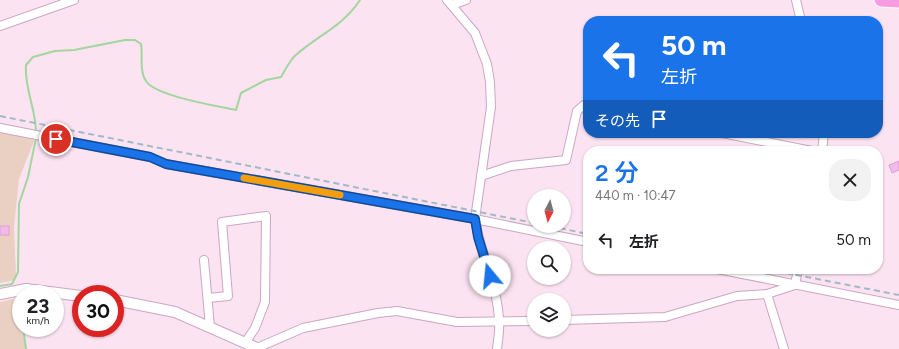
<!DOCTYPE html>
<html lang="ja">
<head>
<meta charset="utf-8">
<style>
  body { margin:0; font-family:Figtree,"Noto Sans JP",sans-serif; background:#f2f2f2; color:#202124; height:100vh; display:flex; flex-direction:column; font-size:15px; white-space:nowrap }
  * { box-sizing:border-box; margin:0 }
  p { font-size:13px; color:#757577 }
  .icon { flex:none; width:22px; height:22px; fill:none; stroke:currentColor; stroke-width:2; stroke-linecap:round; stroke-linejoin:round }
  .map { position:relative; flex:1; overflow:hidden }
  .side { position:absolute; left:583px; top:146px; width:300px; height:128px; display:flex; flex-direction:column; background:#fff; border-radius:16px; box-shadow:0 1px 3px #0004 }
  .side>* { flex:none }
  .guide { position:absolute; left:583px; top:16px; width:300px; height:122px; border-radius:16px; box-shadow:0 1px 3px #0004; background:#1a73e8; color:#fff; overflow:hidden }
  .needle { width:26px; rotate:186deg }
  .buttons { position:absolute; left:527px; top:189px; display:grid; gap:8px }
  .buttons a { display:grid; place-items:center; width:44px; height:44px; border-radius:50%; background:#fff; box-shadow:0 1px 3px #0004; font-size:20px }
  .speed { position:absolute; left:12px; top:285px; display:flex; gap:8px; font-size:20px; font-weight:700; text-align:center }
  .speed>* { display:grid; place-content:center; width:52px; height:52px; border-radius:50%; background:#fff; box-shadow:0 1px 3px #0004; line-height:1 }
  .speed small { font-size:10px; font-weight:400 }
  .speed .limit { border:6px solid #d22; background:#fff; color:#111 }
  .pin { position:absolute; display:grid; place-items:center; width:34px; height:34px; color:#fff; margin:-17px; border:2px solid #fff; border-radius:50%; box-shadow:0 1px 4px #0007 }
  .me { position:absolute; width:44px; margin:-22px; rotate:343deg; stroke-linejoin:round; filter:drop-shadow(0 0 3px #0008) }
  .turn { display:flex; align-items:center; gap:14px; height:84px; padding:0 12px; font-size:18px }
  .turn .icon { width:52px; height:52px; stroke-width:2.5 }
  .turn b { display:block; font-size:28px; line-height:34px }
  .then { display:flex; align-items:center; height:38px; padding:0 12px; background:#0003; gap:8px; font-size:15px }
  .round { display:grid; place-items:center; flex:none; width:42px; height:42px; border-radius:16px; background:#f2f2f2 }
  .headline { display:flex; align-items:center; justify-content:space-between; height:68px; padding:0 12px }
  h1 { font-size:24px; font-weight:600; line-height:30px; color:#1a73e8 }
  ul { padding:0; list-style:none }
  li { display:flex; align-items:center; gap:12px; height:52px; padding:0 12px }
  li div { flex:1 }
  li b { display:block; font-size:15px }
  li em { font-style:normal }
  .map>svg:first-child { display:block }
  .green { fill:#e9d0c2 }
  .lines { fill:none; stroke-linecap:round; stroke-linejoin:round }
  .stream { stroke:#a2d69e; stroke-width:2 }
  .building { fill:#f1bbe7; stroke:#e39cd8 }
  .minor-casing { stroke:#caa7c2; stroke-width:10 }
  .tertiary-casing { stroke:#caa7c2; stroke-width:12 }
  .trunk-casing { stroke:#fff; stroke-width:15 }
  .minor { stroke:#fff; stroke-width:8 }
  .tertiary { stroke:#fff; stroke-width:10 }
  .trunk { stroke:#f89be3; stroke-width:13 }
  .rail { stroke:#a2bac5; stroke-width:2; stroke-dasharray:6 4; stroke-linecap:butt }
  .route-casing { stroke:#114b97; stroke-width:10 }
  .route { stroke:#1a73e8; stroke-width:7 }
  .slow { stroke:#f59e0b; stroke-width:7 }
</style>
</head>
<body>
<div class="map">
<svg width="899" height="349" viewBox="0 0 899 349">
  <rect width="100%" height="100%" fill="#fce3f2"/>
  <g class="green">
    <path d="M0,130L33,136L34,141L19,179L14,227L16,276L14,280L0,283Z"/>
    <path d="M17,298L21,328L26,349H0V302Z"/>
  </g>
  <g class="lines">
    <g class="stream">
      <path d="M36,132C36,109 24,88 26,65L33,57L55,51L74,50L125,40H135L141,44C143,55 139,71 146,81C155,96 217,106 236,110L241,93L266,80L281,77C286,69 290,59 297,54C319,35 344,25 360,0"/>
      <path d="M0,286L12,284L18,272L19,204L28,177L36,138"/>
      <path d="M20,297L21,307"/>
      <path d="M23,328L26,349"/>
    </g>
  </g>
  <g class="building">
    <path d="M899,161V170L892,173L889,165Z"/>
    <rect x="0" y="226" width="9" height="9"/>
  </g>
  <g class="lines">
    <defs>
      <g id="minor">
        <path d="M447,0L475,33L487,64L490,82L491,107L475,219C480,253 498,286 499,321C500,330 498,340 497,349"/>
        <path d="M796,0L801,21"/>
        <path d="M452,5L466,0"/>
        <path d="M0,26L74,0"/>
        <path d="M0,128L150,157L166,164L475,219L588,242"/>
        <path d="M722,133L812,151"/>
        <path d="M822,151L824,133"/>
        <path d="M481,176L511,166L566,160L577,111L584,105L588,106"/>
        <path d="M204,260L210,327"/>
        <path d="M717,269L899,305"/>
        <path d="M767,294L784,349"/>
        <path d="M208,298L228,296L222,222L266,216L265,302L255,328L245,343"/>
        <path d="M564,320L665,317L737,296L767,294L795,285L798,269"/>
        <path d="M257,348L303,328L378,313L397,311L457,322L534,321"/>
      </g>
      <g id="tertiary">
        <path d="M0,294L26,289L81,296"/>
        <path d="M115,300L175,312L259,349"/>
      </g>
      <path id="trunk" d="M881,0L899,1"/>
    </defs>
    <use href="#minor" class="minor-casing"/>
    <use href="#tertiary" class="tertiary-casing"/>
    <use href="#trunk" class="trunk-casing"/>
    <use href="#minor" class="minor"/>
    <use href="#tertiary" class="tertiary"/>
    <use href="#trunk" class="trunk"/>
    <g class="rail">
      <path d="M0,116L534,223"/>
      <path d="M550,226L588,234"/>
      <path d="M766,269L899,295"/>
    </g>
  </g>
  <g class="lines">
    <defs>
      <path id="route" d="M56,139L150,157L166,164L475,219L478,237L490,276"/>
    </defs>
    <use href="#route" class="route-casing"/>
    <use href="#route" class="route"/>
    <path class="slow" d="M244,178L340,195"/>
  </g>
</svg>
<div class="buttons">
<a><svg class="needle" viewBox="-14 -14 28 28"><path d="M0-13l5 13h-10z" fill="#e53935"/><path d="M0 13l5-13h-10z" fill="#757577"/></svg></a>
<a><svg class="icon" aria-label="search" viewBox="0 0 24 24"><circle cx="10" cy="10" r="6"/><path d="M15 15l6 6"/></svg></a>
<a><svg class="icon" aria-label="layers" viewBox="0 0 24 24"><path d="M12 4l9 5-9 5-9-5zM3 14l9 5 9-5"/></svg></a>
</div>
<div class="speed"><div>23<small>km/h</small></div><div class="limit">30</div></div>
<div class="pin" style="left:56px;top:139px;background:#d93025"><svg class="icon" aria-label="arrive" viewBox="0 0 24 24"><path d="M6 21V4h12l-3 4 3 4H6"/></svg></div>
<svg class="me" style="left:490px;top:276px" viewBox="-20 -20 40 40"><circle r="19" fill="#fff"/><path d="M0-13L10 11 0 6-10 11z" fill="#1a73e8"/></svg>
<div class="guide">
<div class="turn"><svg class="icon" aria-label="left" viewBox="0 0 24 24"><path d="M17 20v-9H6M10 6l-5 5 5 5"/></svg><div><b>50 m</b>左折</div></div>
<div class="then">その先<svg class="icon" aria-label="arrive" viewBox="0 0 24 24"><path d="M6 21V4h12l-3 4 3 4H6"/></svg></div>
</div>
<section class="side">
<div class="headline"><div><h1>2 分</h1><p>440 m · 10:47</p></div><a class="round"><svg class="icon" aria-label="close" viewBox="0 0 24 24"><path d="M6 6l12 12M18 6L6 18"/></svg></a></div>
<ul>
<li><svg class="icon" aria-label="left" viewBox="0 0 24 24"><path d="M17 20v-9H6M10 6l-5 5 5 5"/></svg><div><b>左折</b></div><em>50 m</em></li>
</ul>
</section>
</div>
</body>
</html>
